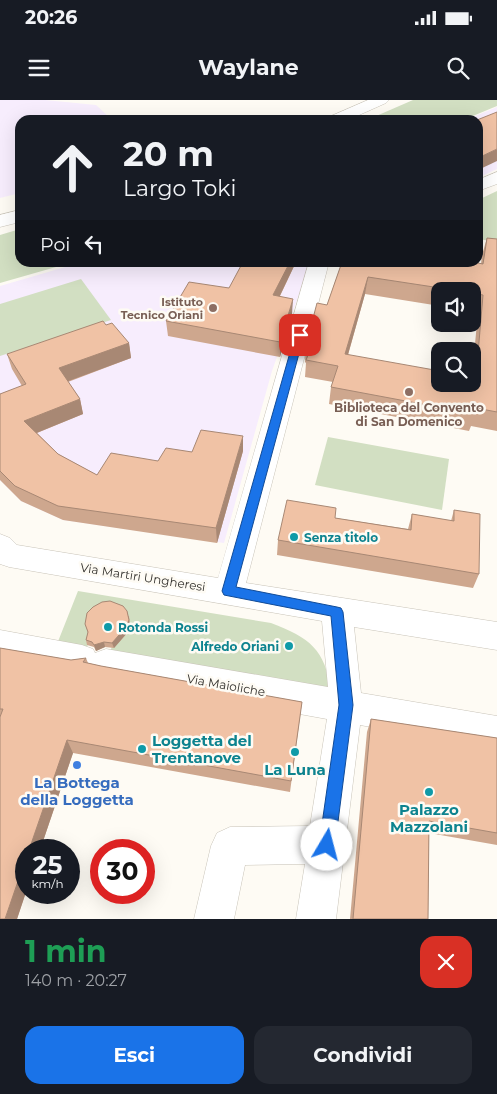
<!DOCTYPE html>
<html lang="it">
<head>
<meta charset="utf-8">
<style>
  body { margin:0; font-family:Montserrat,sans-serif; background:#242831; color:#f1f3f6; height:100vh; display:flex; flex-direction:column; font-size:19px; white-space:nowrap }
  * { box-sizing:border-box; margin:0 }
  p { font-size:16px; color:#9ea1a6 }
  .icon { flex:none; width:28px; height:28px; fill:none; stroke:currentColor; stroke-width:2; stroke-linecap:round; stroke-linejoin:round }
  .map { position:relative; height:819px; overflow:hidden }
  .sheet { display:flex; flex-direction:column; background:#171b24; flex:1 }
  .sheet>* { flex:none }
  .hud { position:absolute; left:15px; top:15px; width:468px; height:152px; border-radius:15px; box-shadow:0 5px 20px #0002; background:#171b24; color:#f1f3f6; overflow:hidden }
  .fabs { position:absolute; left:431px; top:182px; display:grid; gap:10px }
  .fabs a { display:grid; place-items:center; width:50px; height:50px; border-radius:10px; background:#171b24; box-shadow:0 5px 20px #0002; font-size:25px }
  .speed { position:absolute; left:15px; top:739px; display:flex; gap:10px; font-size:25px; font-weight:700; text-align:center }
  .speed>* { display:grid; place-content:center; width:65px; height:65px; border-radius:50%; background:#171b24; box-shadow:0 5px 20px #0002; line-height:1 }
  .speed small { font-size:12px; font-weight:400 }
  .speed .limit { border:8px solid #d22; background:#fff; color:#111 }
  .pin { position:absolute; display:grid; place-items:center; width:42px; height:42px; color:#fff; margin:-21px; border-radius:10px; box-shadow:0 2px 8px #0006 }
  .me { position:absolute; width:55px; margin:-28px; rotate:8deg; stroke-linejoin:round; filter:drop-shadow(0 0 4px #0008) }
  .turn { display:flex; align-items:center; gap:18px; height:105px; padding:0 25px; font-size:22px }
  .turn .icon { width:65px; height:65px; stroke-width:2.5 }
  .turn b { display:block; font-size:35px; line-height:42px }
  .then { display:flex; align-items:center; height:48px; padding:0 25px; background:#0003; gap:10px; font-size:19px }
  .round { display:grid; place-items:center; flex:none; width:52px; height:52px; border-radius:15px; background:#242831 }
  .summary { display:flex; align-items:center; justify-content:space-between; height:85px; padding:0 25px }
  h1 { font-size:30px; font-weight:700; line-height:38px; color:#1e9e55 }
  .cta { display:flex; gap:10px; margin-top:auto; padding:10px 25px }
  .cta a { flex:1; height:58px; border-radius:15px; background:#1a73e8; color:#fff; font-size:20px; font-weight:700; line-height:58px; text-align:center }
  .cta a+a { background:#242831; color:#f1f3f6 }
  .status { display:flex; justify-content:space-between; align-items:center; height:35px; padding:0 25px; background:#171b24; direction:ltr }
  .status svg { height:14px; fill:currentColor }
  header { display:flex; justify-content:space-between; align-items:center; height:65px; padding:0 25px; background:#171b24; font-size:22px; font-weight:700 }
  .map>svg:first-child { display:block }
  .education { fill:#f7edfd }
  .green { fill:#d2dfc2 }
  .lines { fill:none; stroke-linecap:round; stroke-linejoin:round }
  .street-casing { stroke:#c9c4b9; stroke-width:1 }
  .secondary-casing { stroke:#c9c4b9; stroke-width:1 }
  .street { fill:#fff; fill-rule:evenodd }
  .secondary { fill:#fff; fill-rule:evenodd }
  .wall { fill:#cea78e; fill-rule:evenodd }
  .shaded-wall { fill:#a88874 }
  .building { fill:#f0c2a5; stroke:#a88874; fill-rule:evenodd }
  .route { fill:#1a73e8; stroke:#114b97 }
  .education-dot { fill:#8d6e63; stroke:#fefbf4; stroke-width:2 }
  .culture-dot { fill:#0f9aa8; stroke:#fefbf4; stroke-width:2 }
  .shop-dot { fill:#3f7fe0; stroke:#fefbf4; stroke-width:2 }
  .labels { text-anchor:middle; dominant-baseline:central; stroke-width:5; stroke-linejoin:round; paint-order:stroke }
  .far-education-label { font-size:11px; font-weight:bold; fill:#785e54; stroke:#fefbf4; text-anchor:end }
  .education-label { font-size:12px; font-weight:bold; fill:#785e54; stroke:#fefbf4 }
  .culture-label { font-size:12px; font-weight:bold; fill:#0d838f; stroke:#fefbf4; text-anchor:start }
  .street-label { font-size:12px; fill:#302e2a; stroke:#fefbf4 }
  .near-culture-label { font-size:15px; font-weight:bold; fill:#0d838f; stroke:#fefbf4 }
  .near-shop-label { font-size:15px; font-weight:bold; fill:#366cbe; stroke:#fefbf4 }
</style>
</head>
<body>
<div class="status"><b>20:26</b><svg viewBox="0 0 49 12"><path d="M0 12V9h3v3zM5 12V6h3v6zM10 12V3h3v9zM15 12V0h3v12zM26 1h20v11H26zM47 4h2v5h-2z"/></svg></div>
<header><svg class="icon" aria-label="menu" viewBox="0 0 24 24"><path d="M4 6h16M4 12h16M4 18h16"/></svg>Waylane<svg class="icon" aria-label="search" viewBox="0 0 24 24"><circle cx="10" cy="10" r="6"/><path d="M15 15l6 6"/></svg></header>
<div class="map">
<svg width="497" height="819" viewBox="0 0 497 819">
  <rect width="100%" height="100%" fill="#fefbf4"/>
  <g class="education">
    <path d="M0,0H45L96,5L112,20H20V93L0,98Z"/>
    <path d="M497,7V69L478,78V20H466Z"/>
    <path d="M79,163H310L272,271L224,443L63,420L21,401L0,380V186Z"/>
  </g>
  <g class="green">
    <path d="M413,0H497V6L463,20H367Z"/>
    <path d="M497,91V142L478,139V100Z"/>
    <path d="M20,129V162L70,163L0,183V135Z"/>
    <path d="M81,179L111,220L0,256V204Z"/>
    <path d="M328,337L449,359L442,410L315,385Z"/>
    <path d="M78,491L271,523C310,538 325,549 331,591L109,554L113,544L90,538L86,550L57,544Z"/>
  </g>
  <g class="lines">
    <defs>
      <g id="street">
        <path d="M497,72V84L478,91V80Z"/>
        <path d="M309,162H329L246,483L497,522V550L354,527L361,593L497,616V650L360,625L336,819H296L305,764L245,765L234,819H194L211,746L217,733L230,727L310,726L327,619L106,579L95,574L92,570L82,573L0,558V530L82,545L93,549L95,553L106,549L328,587L322,521L9,467L0,464V434L10,438L17,445L218,478Z"/>
      </g>
      <g id="secondary">
        <path d="M368,0H389L386,3L348,20H327L329,17Z"/>
        <path d="M20,110V122L0,127V115Z"/>
      </g>
    </defs>
    <use href="#street" class="street-casing"/>
    <use href="#secondary" class="secondary-casing"/>
    <use href="#street" class="street"/>
    <use href="#secondary" class="secondary"/>
  </g>
  <g class="wall">
    <path d="M487,138L497,139V331L471,326L469,331L329,304L331,287L333,282L305,277L306,263L305,262L306,245L327,205L342,162L481,164L482,155ZM440,191H472V211L478,212L472,276V284L348,255L365,194L440,206Z"/>
    <path d="M296,162L280,196L292,214L280,257L168,236L166,221L229,188Z"/>
    <path d="M106,225L129,243L131,258L68,282L80,299L83,314L37,333L58,354L97,375L158,361L192,352L243,351L217,443L63,420L21,401L0,380V294L22,286L12,269L7,254Z"/>
    <path d="M454,410L479,474L473,488L277,455L278,440L335,418L408,429L412,414L451,421Z"/>
    <path d="M129,516L130,525L128,532L114,548L105,547L96,551L94,547L87,545L86,540L88,533L85,524Z"/>
    <path d="M0,548L71,560L86,558L88,563L101,566L302,602L290,692L73,653L40,750H26V792L17,819H0Z"/>
    <path d="M371,619L497,638V745L429,733L428,819H350L367,632Z"/>
  </g>
  <g class="shaded-wall">
    <path d="M497,49V61L478,70V58Z"/>
    <path d="M290,162H296L273,210V195Z"/>
    <path d="M368,177L365,194L343,272L345,254Z"/>
    <path d="M293,199L292,214L280,257V242Z"/>
    <path d="M129,243L131,258L63,283L59,268Z"/>
    <path d="M80,299L83,314L29,336L24,321Z"/>
    <path d="M243,336V351L217,443L216,428Z"/>
    <path d="M127,511L130,525L128,532L114,548L112,543Z"/>
    <path d="M104,542L105,547L96,551L94,545Z"/>
    <path d="M67,640L73,653L40,750H29Z"/>
    <path d="M26,758V792L17,819H5Z"/>
  </g>
  <g class="building">
    <path d="M497,12V49L478,58L477,20Z"/>
    <path d="M487,138L497,139V312L476,308L475,314L331,287L338,266L306,260L312,246L306,245L317,203L327,205L342,162H473L483,164ZM368,177L460,191H472V193L483,195L476,277L472,276V284H440V271L345,254Z"/>
    <path d="M243,162H290L273,195L293,199L280,242L166,221L189,182L229,188Z"/>
    <path d="M103,221L106,225L112,223L129,243L59,268L80,299L24,321L58,354L97,375L111,353L158,361L166,348L192,352L201,330L243,336L216,428L58,406L15,386L0,371V294L26,284L7,254Z"/>
    <path d="M287,400L336,408L335,418L411,430L412,414L454,421V410L480,414L479,474L278,440Z"/>
    <path d="M110,501L123,506L127,511L129,520L126,527L112,543L104,542L94,545L92,542L86,540L88,532L85,524L87,513L93,507L102,502Z"/>
    <path d="M0,548L71,560L86,558L83,562L101,566L302,602L291,681L67,640L29,750H26V758L5,819H0V617L3,609H0Z"/>
    <path d="M371,619L497,638V733L429,721L428,819H353Z"/>
  </g>
  <path class="route" d="M300,232L304,235L236,487L337,507L341,508L343,512L353,605L335,745L332,751L327,753L321,751L319,745L339,605L331,516L229,496L224,495L222,491L295,235Z"/>
  <g class="education-dot">
    <circle cx="213" cy="208" r="5"/>
    <circle cx="409" cy="292" r="5"/>
  </g>
  <g class="culture-dot">
    <circle cx="294" cy="437" r="5"/>
    <circle cx="108" cy="527" r="5"/>
    <circle cx="289" cy="546" r="5"/>
    <circle cx="142" cy="649" r="5"/>
    <circle cx="295" cy="652" r="5"/>
    <circle cx="429" cy="692" r="5"/>
  </g>
  <circle class="shop-dot" cx="77" cy="665" r="5"/>
  <g class="labels">
    <g class="far-education-label">
      <text x="203" y="202">Istituto<tspan x="203" dy="13">Tecnico Oriani</tspan></text>
    </g>
    <g class="education-label">
      <text x="409" y="307">Biblioteca del Convento<tspan x="409" dy="14">di San Domenico</tspan></text>
    </g>
    <g class="culture-label">
      <text x="304" y="437">Senza titolo</text>
      <text x="118" y="527">Rotonda Rossi</text>
      <text x="279" y="546" text-anchor="end">Alfredo Oriani</text>
    </g>
    <g class="street-label">
      <text transform="translate(143 477) rotate(9)">Via Martiri Ungheresi</text>
      <text transform="translate(226 585) rotate(10)">Via Maioliche</text>
    </g>
    <g class="near-culture-label">
      <text x="152" y="640" text-anchor="start">Loggetta del<tspan x="152" dy="17">Trentanove</tspan></text>
      <text x="295" y="669">La Luna</text>
      <text x="429" y="709">Palazzo<tspan x="429" dy="17">Mazzolani</tspan></text>
    </g>
    <g class="near-shop-label">
      <text x="77" y="682">La Bottega<tspan x="77" dy="17">della Loggetta</tspan></text>
    </g>
  </g>
</svg>
<div class="fabs">
<a><svg class="icon" aria-label="sound" viewBox="0 0 24 24"><path d="M4 9h4l5-4v14l-5-4H4zM17 9q2 3 0 6"/></svg></a>
<a><svg class="icon" aria-label="search" viewBox="0 0 24 24"><circle cx="10" cy="10" r="6"/><path d="M15 15l6 6"/></svg></a>
</div>
<div class="speed"><div>25<small>km/h</small></div><div class="limit">30</div></div>
<div class="pin" style="left:300px;top:235px;background:#d93025"><svg class="icon" aria-label="arrive" viewBox="0 0 24 24"><path d="M6 21V4h12l-3 4 3 4H6"/></svg></div>
<svg class="me" style="left:327px;top:745px" viewBox="-20 -20 40 40"><circle r="19" fill="#fff"/><path d="M0-13L10 11 0 6-10 11z" fill="#1a73e8"/></svg>
<div class="hud">
<div class="turn"><svg class="icon" aria-label="ahead" viewBox="0 0 24 24"><path d="M12 20V5M6 11l6-6 6 6"/></svg><div><b>20 m</b>Largo Toki</div></div>
<div class="then">Poi<svg class="icon" aria-label="left" viewBox="0 0 24 24"><path d="M17 20v-9H6M10 6l-5 5 5 5"/></svg></div>
</div>
</div>
<section class="sheet">
<div class="summary"><div><h1>1 min</h1><p>140 m · 20:27</p></div><a class="round" style="background:#d93025;color:#fff"><svg class="icon" aria-label="close" viewBox="0 0 24 24"><path d="M6 6l12 12M18 6L6 18"/></svg></a></div>
<div class="cta"><a>Esci</a><a>Condividi</a></div>
</section>
</body>
</html>
